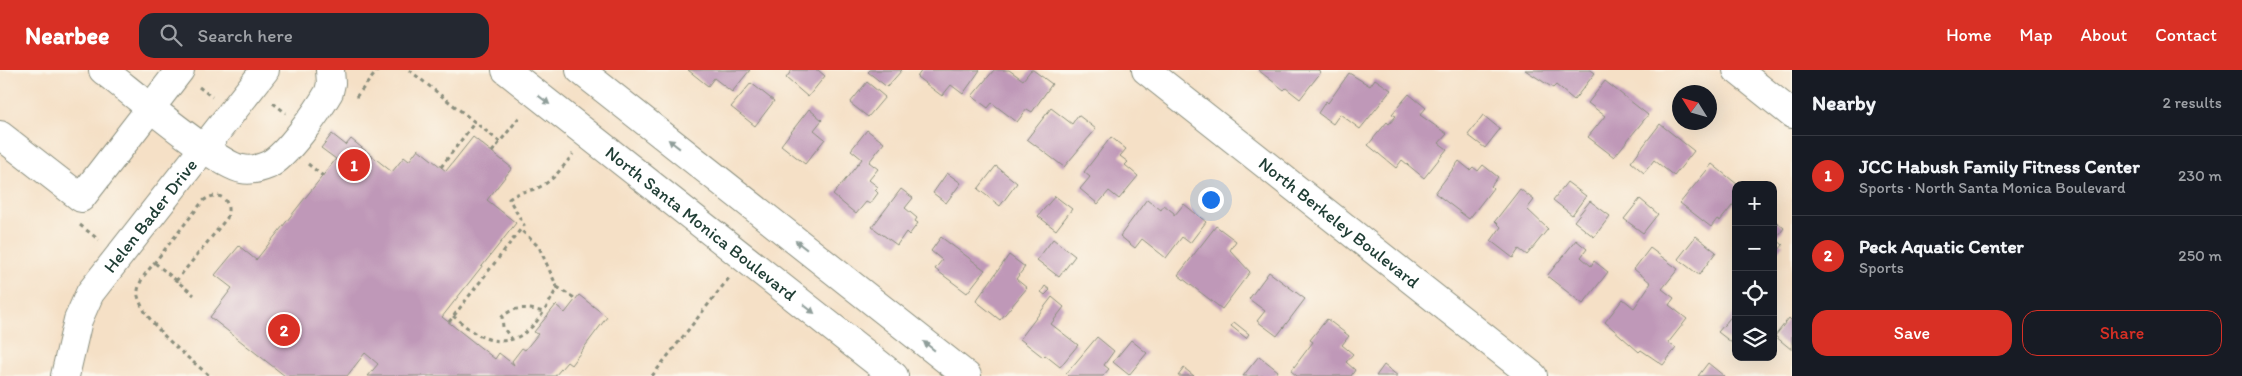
<!DOCTYPE html>
<html lang="en">
<head>
<meta charset="utf-8">
<style>
	body { margin:0; font-family:Itim,sans-serif; background:#242831; color:#f1f3f6 }
	.controls { position:absolute; right:15px; bottom:15px; display:grid; overflow:hidden; border-radius:10px; box-shadow:0 5px 20px #0002 }
	.controls button { width:45px; height:45px; display:grid; place-items:center; padding:0; border:0; border-bottom:1px solid #363941; background:#171b24; color:#f1f3f6; font:25px sans-serif }
	.compass { position:absolute; left:1672px; top:15px; width:45px; height:45px; border-radius:50%; background:#171b24; box-shadow:0 5px 20px #0002; rotate:307deg }
	.you { position:absolute; left:1210px; top:129px; width:18px; height:18px; margin:-12px; border:4px solid #fff; border-radius:50%; background:#1a73e8; box-shadow:0 0 0 8px #1a73e833 }
	.badge { display:grid; place-items:center; width:32px; height:32px; border-radius:50%; background:#d93025; color:#fff; font-size:16px; font-weight:700 }
	.pin { position:absolute; translate:-50% -50%; border:2px solid #fff; box-shadow:0 1px 5px #0006 }
	.list { margin:0; padding:0; list-style:none }
	h2 { display:flex; justify-content:space-between; align-items:center; height:65px; margin:0; padding:0 20px; font-size:21px }
	h2 small { font-size:16px; font-weight:400; color:#9ea1a6 }
	.list li { display:grid; grid-template-columns:32px 1fr auto; gap:15px; align-items:center; box-sizing:border-box; height:80px; padding:0 20px; border-top:1px solid #363941 }
	.list b { display:block; font-size:19px; white-space:nowrap }
	.list p { margin:0; font-size:16px; white-space:nowrap; color:#9ea1a6 }
	.list em { font-size:16px; font-style:normal; color:#9ea1a6 }
	.actions { display:flex; gap:10px; padding:15px 20px }
	.actions a { flex:1; padding:11px 0; border:1px solid #d93025; border-radius:15px; text-align:center; font-size:18px; color:#d93025 }
	.actions .main { background:#d93025; color:#fff }
	.icon { flex:none; width:28px; height:28px; fill:none; stroke:currentColor; stroke-width:2; stroke-linecap:round; stroke-linejoin:round }
	.map { position:relative; flex:none; width:1792px; height:306px; overflow:hidden }
	header { display:flex; align-items:center; gap:30px; box-sizing:border-box; height:70px; padding:0 25px; background:#d93025; color:#fff }
	header strong { font-size:24px }
	nav { display:flex; gap:28px; margin-inline-start:auto; font-size:18px }
	.search { width:350px; height:45px; background:#242831; display:flex; align-items:center; gap:12px; box-sizing:border-box; padding:0 18px; border-radius:15px; color:#9ea1a6; font-size:19px }
	main { display:flex }
	aside { flex:1; background:#171b24 }
	.map>svg:first-child { display:block }
	.building { fill:#bf98b8 }
	.lines { fill:none; stroke-linecap:round; stroke-linejoin:round }
	.minor-casing { stroke:#8a8e7d; stroke-width:30 }
	.major-casing { stroke:#8a8e7d; stroke-width:30 }
	.path { stroke:#8a8e7d; stroke-width:3; stroke-dasharray:4 4; stroke-linecap:butt }
	.minor { stroke:#fff; stroke-width:28 }
	.major { stroke:#fff; stroke-width:28 }
	.oneway { fill:#8f9e9a }
	.labels { text-anchor:middle; dominant-baseline:central; stroke-width:4.5; stroke-linejoin:round; paint-order:stroke }
	.street-label { font-size:18px; fill:#1f3d34; stroke:#fbf7ec }
</style>
</head>
<body>
<header>
<strong>Nearbee</strong>
<div class="search"><svg class="icon" aria-label="search" viewBox="0 0 24 24"><circle cx="10" cy="10" r="6"/><path d="M15 15l6 6"/></svg>Search here</div>
<nav><a>Home</a><a>Map</a><a>About</a><a>Contact</a></nav>
</header>
<main>
<div class="map">
<svg width="1792" height="306" viewBox="0 0 1792 306">
	<rect width="100%" height="100%" fill="#fbf7ec"/>
	<filter id="ink" filterUnits="userSpaceOnUse"><feTurbulence type="fractalNoise" baseFrequency=".02" numOctaves="2"/><feDisplacementMap in="SourceGraphic" scale="10" xChannelSelector="R" yChannelSelector="G"/><feConvolveMatrix kernelMatrix="1 2 1 2 8 2 1 2 1" color-interpolation-filters="sRGB"/></filter>
	<filter id="wash" filterUnits="userSpaceOnUse"><feTurbulence type="fractalNoise" baseFrequency=".0096" numOctaves="4" result="noise"/><feDisplacementMap in="SourceGraphic" scale="20" xChannelSelector="R" yChannelSelector="G"/><feGaussianBlur stdDeviation="1.12" result="paint"/><feColorMatrix in="noise" values="0 0 0 0 0 0 0 0 0 0 0 0 0 0 0 0 0 1.4 0 .05"/><feComposite in="paint" operator="in"/></filter>
	<g filter="url(#wash)">
		<rect width="100%" height="100%" fill="#f5e0c6"/>
		<g id="blocks">
			<path class="building" d="M688,0H750L732,22L714,8L708,16Z
				M792,0H818L825,6L808,27L786,8Z
				M870,0H902L887,17L868,2Z
				M922,0H980L963,24L951,15L942,26L917,7Z
				M994,0H1009L1023,10L1031,0H1033L1052,14L1032,42L1027,39L1017,52L992,33L988,38L972,26Z
				M1258,0H1318L1321,2L1300,29L1286,18L1284,20Z
				M1525,0H1591L1595,3L1574,30L1556,15L1553,18Z
				M1349,3L1370,16L1375,9L1391,20L1360,59L1340,44L1333,54L1318,43L1326,31L1328,33Z
				M1605,11L1648,45L1614,87L1588,67L1605,46L1588,33Z
				M867,12L885,27L868,47L850,33Z
				M751,13L774,31L755,56L731,37Z
				M1409,24L1426,38L1420,45L1447,64L1439,73L1447,79L1424,108L1402,90L1396,98L1368,75L1387,52L1389,54L1396,46L1392,44Z
				M1051,38L1072,54L1078,45L1096,59L1064,97L1027,69Z
				M809,39L822,50L814,60L825,69L805,94L781,75Z
				M1483,45L1500,59L1485,78L1468,65Z
				M1660,54L1694,81L1674,106L1654,90L1644,103L1631,92Z
				M867,60L884,73L869,92L878,99L869,110L878,117L875,120L878,123L870,134L866,132L856,144L833,125L862,89L851,80Z
				M332,64L346,75L351,69L392,102L404,87L409,91L418,79L446,101L473,67L512,98L487,130L516,153L442,247L495,289L499,283L514,295L512,291L522,278L525,280L538,264L534,262L556,235L565,243L579,225L607,247L571,295L567,292L555,306H368L378,294L365,283L347,306H285L210,247L232,218L215,205L239,176L256,190L336,89L321,78Z
				M1111,67L1126,79L1120,86L1128,92L1125,95L1138,106L1119,129L1109,121L1098,134L1080,119L1090,107L1084,102Z
				M1459,91L1470,100L1473,97L1478,101L1483,95L1498,107L1491,116L1493,118L1469,149L1435,123Z
				M1712,94L1738,115H1736V131L1720,151L1717,149L1711,157L1680,133Z
				M996,96L1017,113L1000,136L978,119Z
				M947,103L961,113L946,133L933,123Z
				M1567,112L1586,126L1572,145L1553,130Z
				M901,119L913,128L905,138L917,148L915,151L918,153L909,165L906,162L897,175L872,157Z
				M1520,119L1534,130L1527,139L1548,159L1527,185L1519,179L1513,188L1491,171L1501,157L1495,151Z
				M1055,126L1072,139L1056,160L1038,146Z
				M1147,129L1161,140L1164,135L1174,143V146L1184,134L1206,152L1190,173L1182,167L1166,188L1142,169L1135,178L1120,166Z
				M1640,129L1658,144L1643,163L1624,149Z
				M1590,131L1610,146L1594,167L1574,151Z
				M1773,149L1784,158L1776,169L1783,175L1773,187Z
				M1216,156L1236,171L1230,180L1250,202L1222,239L1178,205Z
				M1696,166L1716,182L1699,205L1678,189Z
				M941,167L985,200L967,223L935,199L942,190L931,181Z
				M1053,169L1075,186L1059,207L1037,190Z
				M1576,170L1587,179L1581,187L1591,196L1594,191L1608,202L1583,234L1547,206Z
				M1650,178L1678,199L1662,219L1674,228L1669,235L1687,249L1668,273L1676,278L1663,295L1641,280L1639,282L1605,252L1623,229L1634,238L1651,213L1634,199Z
				M1009,185L1025,197L1016,209L1027,218L1000,250L976,231Z
				M1269,202L1305,229L1277,266L1257,251L1265,241L1249,229Z
				M1045,216L1050,220L1045,225L1041,222Z
				M1052,227L1064,237L1051,254L1078,275L1060,297L1045,285L1043,287L1020,269Z
				M1736,241V276L1718,262Z
				M1789,248L1792,251V280L1775,266Z
				M1327,249L1349,266L1342,275L1353,284L1346,292L1355,300L1351,306H1297L1291,301L1313,272L1310,270Z
				M1234,252L1249,264L1246,268L1231,256Z
				M1097,267L1114,281L1104,295L1109,299L1103,306H1068L1066,304Z
				M1131,270L1147,283L1129,305L1113,292Z
				M1259,286L1278,301L1275,306H1243Z
				M1708,293L1724,306H1698Z
				M1384,295L1398,306H1376Z
				M1184,298L1194,306H1178Z"/>
		</g>
	</g>
	<g filter="url(#ink)">
		<use href="#blocks" fill-opacity="0" stroke="#8a8e7d" stroke-width="1"/>
		<g class="lines">
			<g class="minor-casing">
				<g id="minor">
					<path d="M103,0C128,19 218,96 242,99C251,101 261,98 268,95C287,86 318,41 329,22L331,13L330,0"/>
					<path id="s1" d="M506,0L894,306"/>
					<path d="M580,0L967,306"/>
					<path id="s2" d="M1146,0L1533,306"/>
					<path d="M0,65L81,128L180,0"/>
					<path id="s3" d="M65,306L78,250L90,223L265,0"/>
				</g>
			</g>
			<g class="major-casing">
				<path id="major" d="M1737,0L1792,44"/>
			</g>
			<path class="path" d="M409,0L500,72
				M199,17L212,27
				M356,27L378,0
				M273,33L286,43
				M492,82L521,45
				M308,94L323,106
				M441,97L475,52
				M80,155L99,170
				M155,193L194,225
				M176,211L227,148C232,129 219,119 203,131L143,207C140,213 137,219 138,226C145,254 188,288 210,306
				M557,217L576,229
				M453,246C461,252 469,260 478,265C519,285 542,250 557,217L539,177L521,160
				M449,252L524,155L509,129C518,122 524,122 535,119C552,113 562,98 573,84
				M512,270L503,257L502,247C515,235 528,238 544,242
				M652,306L729,208"/>
			<use href="#minor" class="minor"/>
			<use href="#major" class="major"/>
		</g>
		<defs><path id="oneway-solid" d="M-6-.8H1V-3.2L6.5 0L1 3.2V.8H-6Z" transform="scale(1.25)"/></defs>
		<g class="oneway">
			<use href="#oneway-solid" transform="translate(544 30) rotate(38)"/>
			<use href="#oneway-solid" transform="translate(674 74) rotate(-142)"/>
			<use href="#oneway-solid" transform="translate(801 175) rotate(-142)"/>
			<use href="#oneway-solid" transform="translate(809 239) rotate(38)"/>
			<use href="#oneway-solid" transform="translate(929 276) rotate(-142)"/>
		</g>
	</g>
	<g class="labels">
		<g class="street-label">
			<text stroke="none"><textPath href="#s3" startOffset="185">Helen Bader Drive</textPath></text>
			<text stroke="none"><textPath href="#s1" startOffset="248">North Santa Monica Boulevard</textPath></text>
			<text stroke="none"><textPath href="#s2" startOffset="246">North Berkeley Boulevard</textPath></text>
		</g>
	</g>
</svg>
<div class="controls">
<button>+</button>
<button>−</button>
<button><svg class="icon" aria-label="locate" viewBox="0 0 24 24"><circle cx="12" cy="12" r="6"/><path d="M12 2v4M12 18v4M2 12h4M18 12h4"/></svg></button>
<button><svg class="icon" aria-label="layers" viewBox="0 0 24 24"><path d="M12 4l9 5-9 5-9-5zM3 14l9 5 9-5"/></svg></button>
</div>
<svg class="compass" viewBox="-18 -18 36 36"><path d="M0-13l5 13h-10z" fill="#e53935"/><path d="M0 13l5-13h-10z" fill="#9ea1a6"/></svg>
<div class="you"></div>
<div class="pin badge" style="left:354px;top:95px">1</div>
<div class="pin badge" style="left:284px;top:260px">2</div>
</div>
<aside>
<h2>Nearby<small>2 results</small></h2>
<ul class="list">
<li><span class="badge">1</span><div><b>JCC Habush Family Fitness Center</b><p>Sports · North Santa Monica Boulevard</p></div><em>230 m</em></li>
<li><span class="badge">2</span><div><b>Peck Aquatic Center</b><p>Sports</p></div><em>250 m</em></li>
</ul>
<div class="actions"><a class="main">Save</a><a>Share</a></div>
</aside>
</main>
</body>
</html>
